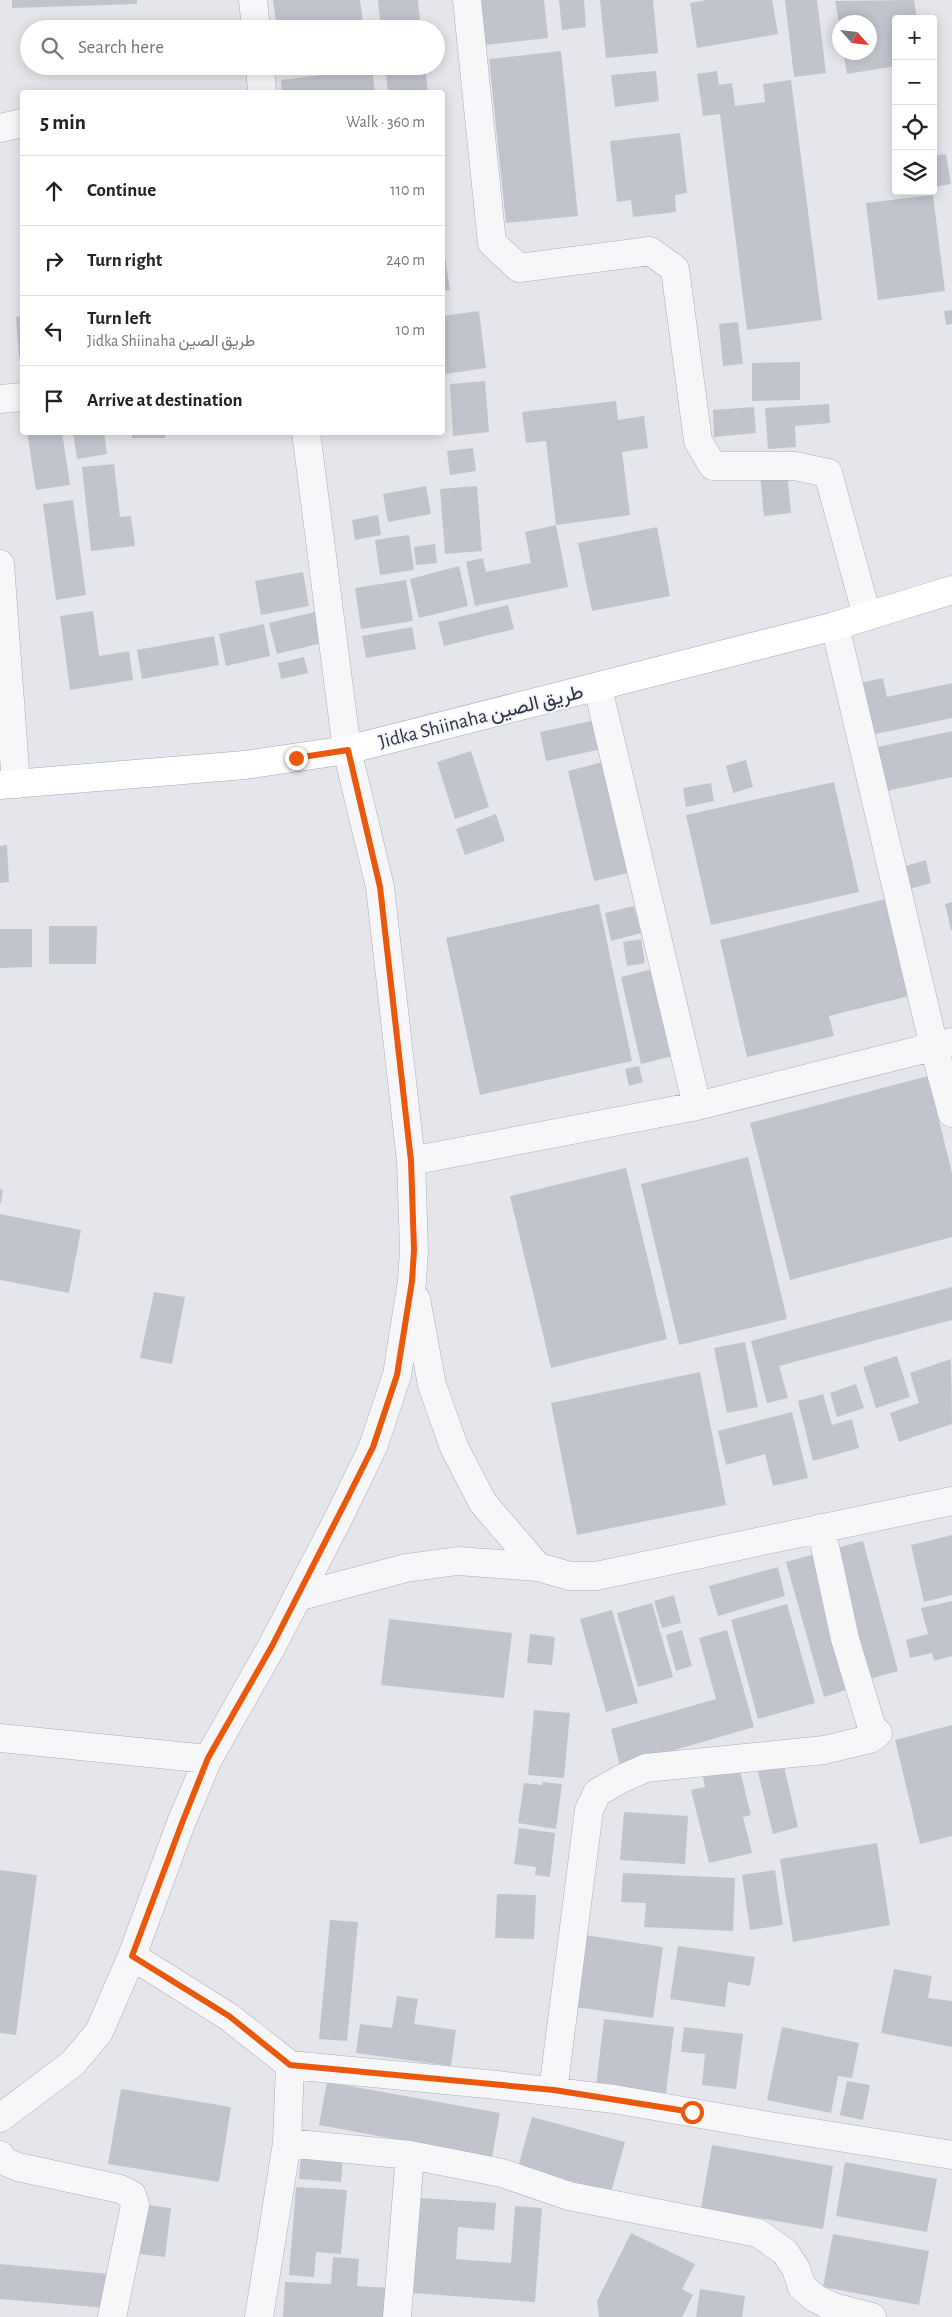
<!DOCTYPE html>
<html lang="en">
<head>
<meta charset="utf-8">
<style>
	body { margin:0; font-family:"Alegreya Sans",Vazirmatn,sans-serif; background:#f2f2f2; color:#222 }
	.controls { position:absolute; right:15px; top:15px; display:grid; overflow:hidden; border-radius:5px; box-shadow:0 2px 12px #0003 }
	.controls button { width:45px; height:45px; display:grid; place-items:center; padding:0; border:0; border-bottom:1px solid #e0e0e0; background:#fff; color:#222; font:25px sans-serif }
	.compass { position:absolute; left:832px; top:15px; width:45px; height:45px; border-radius:50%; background:#fff; box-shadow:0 2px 12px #0003; rotate:117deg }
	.stop { position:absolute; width:15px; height:15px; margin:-11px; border:4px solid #ea580c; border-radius:50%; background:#fff }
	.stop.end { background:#ea580c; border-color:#fff; box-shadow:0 1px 5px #0008 }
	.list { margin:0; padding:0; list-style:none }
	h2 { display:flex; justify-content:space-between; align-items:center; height:65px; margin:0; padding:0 20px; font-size:21px }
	h2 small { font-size:16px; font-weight:400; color:#767676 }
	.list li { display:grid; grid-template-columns:32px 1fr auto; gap:15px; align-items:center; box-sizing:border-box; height:70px; padding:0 20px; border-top:1px solid #e0e0e0 }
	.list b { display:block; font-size:19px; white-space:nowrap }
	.list p { margin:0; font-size:16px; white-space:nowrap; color:#767676 }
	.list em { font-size:16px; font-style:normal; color:#767676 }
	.icon { flex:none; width:28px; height:28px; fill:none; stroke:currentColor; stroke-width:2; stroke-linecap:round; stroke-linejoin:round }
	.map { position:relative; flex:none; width:952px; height:2317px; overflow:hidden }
	.search { position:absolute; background:#fff; box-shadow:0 2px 12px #0003; left:20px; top:20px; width:425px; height:55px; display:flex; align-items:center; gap:12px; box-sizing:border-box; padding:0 18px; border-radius:28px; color:#767676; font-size:19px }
	.panel { position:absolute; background:#fff; box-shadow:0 2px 12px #0003; left:20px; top:90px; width:425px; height:345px; border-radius:5px }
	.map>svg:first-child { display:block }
	.building { fill:#c2c4cd }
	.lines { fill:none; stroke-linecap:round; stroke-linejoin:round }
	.street-casing { stroke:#adb0b8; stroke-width:29 }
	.primary-casing { stroke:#a4a8b6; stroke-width:29 }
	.street { stroke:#f7f7f9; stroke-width:28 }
	.primary { stroke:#fff; stroke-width:28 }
	.route { stroke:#ea580c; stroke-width:6 }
	.labels { text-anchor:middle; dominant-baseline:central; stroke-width:4; stroke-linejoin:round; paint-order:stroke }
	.street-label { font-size:20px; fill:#2d3142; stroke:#f4f5f8 }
</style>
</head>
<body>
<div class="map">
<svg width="952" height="2317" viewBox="0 0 952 2317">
	<rect width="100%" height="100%" fill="#e4e6eb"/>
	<path class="building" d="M12,0H137V4L12,8Z
		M273,0H360L364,29H277Z
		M378,0H418L421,29H381Z
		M480,0H544L548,38L485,45Z
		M559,0H584L586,27L562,30Z
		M600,0H653L658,53L606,58Z
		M707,0H772L778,34L697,48L690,3Z
		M785,0H817L826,73L794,77Z
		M914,0L917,19H896V66L847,74L843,52H870V22H839L835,1Z
		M561,51L578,216L506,223L489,59Z
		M385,66H425L428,92H388Z
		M372,69L375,92H282L281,80Z
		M656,71L659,101L615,107L611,75Z
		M717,71L719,85L732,83L735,106L765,102L763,84L791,80L822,320L747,330L720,114L703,116L697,74Z
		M680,133L687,193L675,195L676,212L633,217L631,200L617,202L610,141Z
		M946,154L951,184L933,187V156Z
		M933,195L945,291L878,300L866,203Z
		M442,236L450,290L442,291Z
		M952,310V324L946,325L944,311Z
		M479,311L486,368L445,374L442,353V316Z
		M22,316V357H19L16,317Z
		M738,322L743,364L723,366L719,324Z
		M800,362V400L752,401V363Z
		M485,381L489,432L453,436L450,384Z
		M616,401L618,420L644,416L648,448L622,452L630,515L556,525L546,441L526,443L522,412Z
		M829,404L830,423L795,426L796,447L768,449L765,408Z
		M754,407L756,433L714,437L713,410Z
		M27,432H62L70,485L36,490Z
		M73,432H104L107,454L77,459Z
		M132,432H165V438H132Z
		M473,448L476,471L450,475L447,451Z
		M114,464L120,517L131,516L135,546L91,551L82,467Z
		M787,472L791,513L764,516L760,475Z
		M426,486L431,514L388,522L383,494Z
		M477,486L482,551L445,554L440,489Z
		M73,500L86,595L56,600L43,504Z
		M378,515L381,535L355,540L352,520Z
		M556,525L568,587L475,606L466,562L483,558L486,572L531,563L525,532Z
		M657,527L670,596L592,611L578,543Z
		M409,535L414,570L380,575L375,540Z
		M435,544L437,563L416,565L414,547Z
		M459,566L468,606L419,618L410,579Z
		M303,572L309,606L261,615L255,581Z
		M406,580L413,621L361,629L355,588Z
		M508,605L514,629L444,646L438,622Z
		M93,611L99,656L129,651L133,680L70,690L60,616Z
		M315,612L322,643L277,654L269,623Z
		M264,624L270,656L226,666L219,634Z
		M412,627L416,649L366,658L362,636Z
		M214,636L219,665L142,679L137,650Z
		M304,657L308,673L281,679L278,663Z
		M883,678L887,697L952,683V718L857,738L847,686Z
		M596,720L602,749L546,761L540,732Z
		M952,731V777L887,791L878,747Z
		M471,751L489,807L455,819L437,762Z
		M746,760L753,787L733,793L726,766Z
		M606,761L632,872L594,881L568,771Z
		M834,782L859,892L711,925L686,815Z
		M711,783L714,801L686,807L683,788Z
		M496,814L505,841L465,855L456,829Z
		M7,845L9,882L0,883V846Z
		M926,860L931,883L902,891L896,869Z
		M886,899L909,996L829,1016L834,1036L747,1057L720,940Z
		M952,902V930H951L945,904Z
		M599,904L632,1061L480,1095L446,938Z
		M634,906L641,933L611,941L605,913Z
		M49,926H97L96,964H49Z
		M0,929H32V967L0,968Z
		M641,939L645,963L627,966L623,942Z
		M657,968L677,1055L641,1064L621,977Z
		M639,1066L643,1082L629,1086L625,1069Z
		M928,1076L952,1173V1237L790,1280L750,1123Z
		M748,1157L787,1319L679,1345L641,1184Z
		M626,1168L667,1339L551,1368L510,1196Z
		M0,1189L3,1190L1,1203H0Z
		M0,1214L81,1230L69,1293L0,1280Z
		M952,1287V1320L779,1366L788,1398L767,1403L751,1341Z
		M154,1292L185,1297L172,1364L140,1358Z
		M745,1342L758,1407L727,1413L714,1348Z
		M897,1356L910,1397L876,1408L863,1367Z
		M951,1359L952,1424L899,1442L890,1413L919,1403L910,1373Z
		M700,1372L726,1505L577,1535L551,1403Z
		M856,1384L864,1408L837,1417L830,1393Z
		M823,1394L832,1425L852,1419L859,1448L813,1461L798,1401Z
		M792,1412L808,1478L773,1486L765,1454L726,1465L718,1431Z
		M952,1535V1595L924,1602L911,1545Z
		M863,1541L898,1671L866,1680L832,1549Z
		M815,1554L852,1688L824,1697L786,1562Z
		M778,1567L785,1596L718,1616L709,1586Z
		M674,1595L681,1623L662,1628L654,1601Z
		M952,1601V1656L934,1661L932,1653L910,1658L906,1640L928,1634L921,1608Z
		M652,1603L673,1677L638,1687L617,1613Z
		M787,1604L815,1703L758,1719L731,1620Z
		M612,1610L638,1703L606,1712L580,1619Z
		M389,1619L512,1633L504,1698L381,1685Z
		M682,1630L692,1666L676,1671L666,1635Z
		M727,1630L754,1727L620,1766L611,1729L716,1699L699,1638Z
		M530,1634L555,1637L552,1665L527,1663Z
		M534,1710L570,1713L564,1778L528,1775Z
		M952,1725V1836L920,1844L895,1740Z
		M783,1762L798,1827L773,1834L757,1768Z
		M739,1767L751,1815L743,1817L752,1853L709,1863L691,1790L705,1787L703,1777Z
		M543,1782L562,1784L556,1829L518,1823L524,1783L542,1785Z
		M624,1812L688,1816L685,1864L620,1860Z
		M519,1828L555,1833L550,1877L535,1875L536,1867L514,1864Z
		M877,1843L890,1925L793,1942L780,1859Z
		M0,1870L37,1875L16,2035L0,2033Z
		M775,1870L783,1925L750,1930L742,1875Z
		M623,1873L735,1878L733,1931L644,1927L646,1903L621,1902Z
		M497,1894L536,1895L534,1939L495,1938Z
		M330,1920L358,1922L347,2041L319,2039Z
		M579,1934L663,1947L653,2018L568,2006Z
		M678,1946L755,1957L750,1986L728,1982L725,2007L670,1999Z
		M894,1969L932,1976L928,1998L952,2001V2047L881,2033Z
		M397,1996L418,1999L414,2024L456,2030L451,2066L356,2053L360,2024L392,2028Z
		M604,2019L674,2027L665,2102L595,2094Z
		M684,2027L743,2034L736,2089L702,2085L705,2054L681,2052Z
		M782,2027L859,2043L852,2078L838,2076L831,2113L767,2100Z
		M847,2081L870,2085L863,2120L840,2115Z
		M327,2082L500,2113L492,2157L319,2125Z
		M121,2089L231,2107L219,2182L108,2164Z
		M532,2117L625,2142L611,2192L518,2167Z
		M712,2145L833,2166L823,2229L701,2208Z
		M301,2154L343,2157L341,2182L299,2179Z
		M845,2162L937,2179L927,2232L836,2216Z
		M296,2187L347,2190L341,2254L316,2252L314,2277L289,2275Z
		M421,2198L496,2203L494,2230L458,2227L456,2259L511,2263L515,2206L542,2208L535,2302L413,2293Z
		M147,2205L171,2208L165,2257L140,2254Z
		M631,2233L695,2264L682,2289L693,2295L682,2317H599L597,2301Z
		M833,2234L929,2251L919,2305L823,2287Z
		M333,2257L359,2259L357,2286L390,2288L388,2317H283L285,2282L331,2284Z
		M0,2264L109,2274L106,2308L0,2299Z
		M700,2289L745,2296L742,2317H696Z"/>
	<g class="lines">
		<g class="street-casing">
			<path id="street" d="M253,0L256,29
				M467,0L492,243L519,268L650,251L675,269L698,441L713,466H795L828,473L867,616
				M260,66L262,92
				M0,128L22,123
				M0,399L22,397
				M0,564L16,784
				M835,626L934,1047L952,1113
				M598,688L697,1106
				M411,1161L697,1106L952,1042
				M416,1299L432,1385L454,1447L483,1503L538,1567L570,1576H596L952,1501
				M297,1597L406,1568L458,1561L538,1567
				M0,1738L208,1759
				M132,1956L229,2017L290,2065L287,2143L259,2317
				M290,2065L497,2085L614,2099L769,2126L952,2155
				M553,2091L589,1810L597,1793L621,1779L646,1768L824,1750L870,1739L878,1733L872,1728L845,1639L821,1528
				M0,2118L73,2063L99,2032L132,1956L181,1823L208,1759L272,1646L338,1519L373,1447L397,1375L412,1281L414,1250L411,1161L380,887L347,750L306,432
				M287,2143L410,2155L502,2173L569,2196L758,2233L785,2252L796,2269L802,2287L815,2298L833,2307L872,2317
				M0,2155L4,2161L18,2167L120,2189L132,2195L135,2205L112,2317
				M397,2317L410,2155"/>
		</g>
		<g class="primary-casing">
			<path id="primary" d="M0,785L245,765L347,750L835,626L952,590"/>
		</g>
		<use href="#street" class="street"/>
		<use href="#primary" class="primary"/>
	</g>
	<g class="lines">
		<path class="route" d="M296,758L348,750L380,887L411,1161L414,1250L412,1281L397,1375L373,1447L346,1501L272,1646L208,1758L182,1823L132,1956L229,2016L290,2065L554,2090L692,2112"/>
	</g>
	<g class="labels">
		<g class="street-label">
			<text transform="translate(481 717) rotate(-14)">Jidka Shiinaha طريق الصين</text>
		</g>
	</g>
</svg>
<div class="controls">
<button>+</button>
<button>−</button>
<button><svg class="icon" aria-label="locate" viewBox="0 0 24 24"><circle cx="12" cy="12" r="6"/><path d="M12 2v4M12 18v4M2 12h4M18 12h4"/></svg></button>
<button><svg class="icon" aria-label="layers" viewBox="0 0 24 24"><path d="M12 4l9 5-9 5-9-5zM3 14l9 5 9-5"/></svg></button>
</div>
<svg class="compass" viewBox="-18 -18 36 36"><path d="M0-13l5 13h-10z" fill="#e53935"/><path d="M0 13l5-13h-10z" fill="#767676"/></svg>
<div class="stop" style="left:692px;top:2112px"></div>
<div class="stop end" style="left:296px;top:758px"></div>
<div class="search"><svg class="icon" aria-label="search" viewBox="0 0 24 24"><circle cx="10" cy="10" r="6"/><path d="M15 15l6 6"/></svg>Search here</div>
<section class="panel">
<h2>5 min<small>Walk · 360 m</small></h2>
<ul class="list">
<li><svg class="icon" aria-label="ahead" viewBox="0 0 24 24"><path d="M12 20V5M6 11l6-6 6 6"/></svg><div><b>Continue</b></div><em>110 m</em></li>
<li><svg class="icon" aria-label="right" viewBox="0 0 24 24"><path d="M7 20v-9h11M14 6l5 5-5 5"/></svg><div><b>Turn right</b></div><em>240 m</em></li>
<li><svg class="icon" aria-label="left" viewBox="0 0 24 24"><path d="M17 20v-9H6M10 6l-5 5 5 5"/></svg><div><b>Turn left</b><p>Jidka Shiinaha طريق الصين</p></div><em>10 m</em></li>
<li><svg class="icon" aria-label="arrive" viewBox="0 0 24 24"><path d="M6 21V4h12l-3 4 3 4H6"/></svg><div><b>Arrive at destination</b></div></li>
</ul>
</section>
</div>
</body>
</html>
